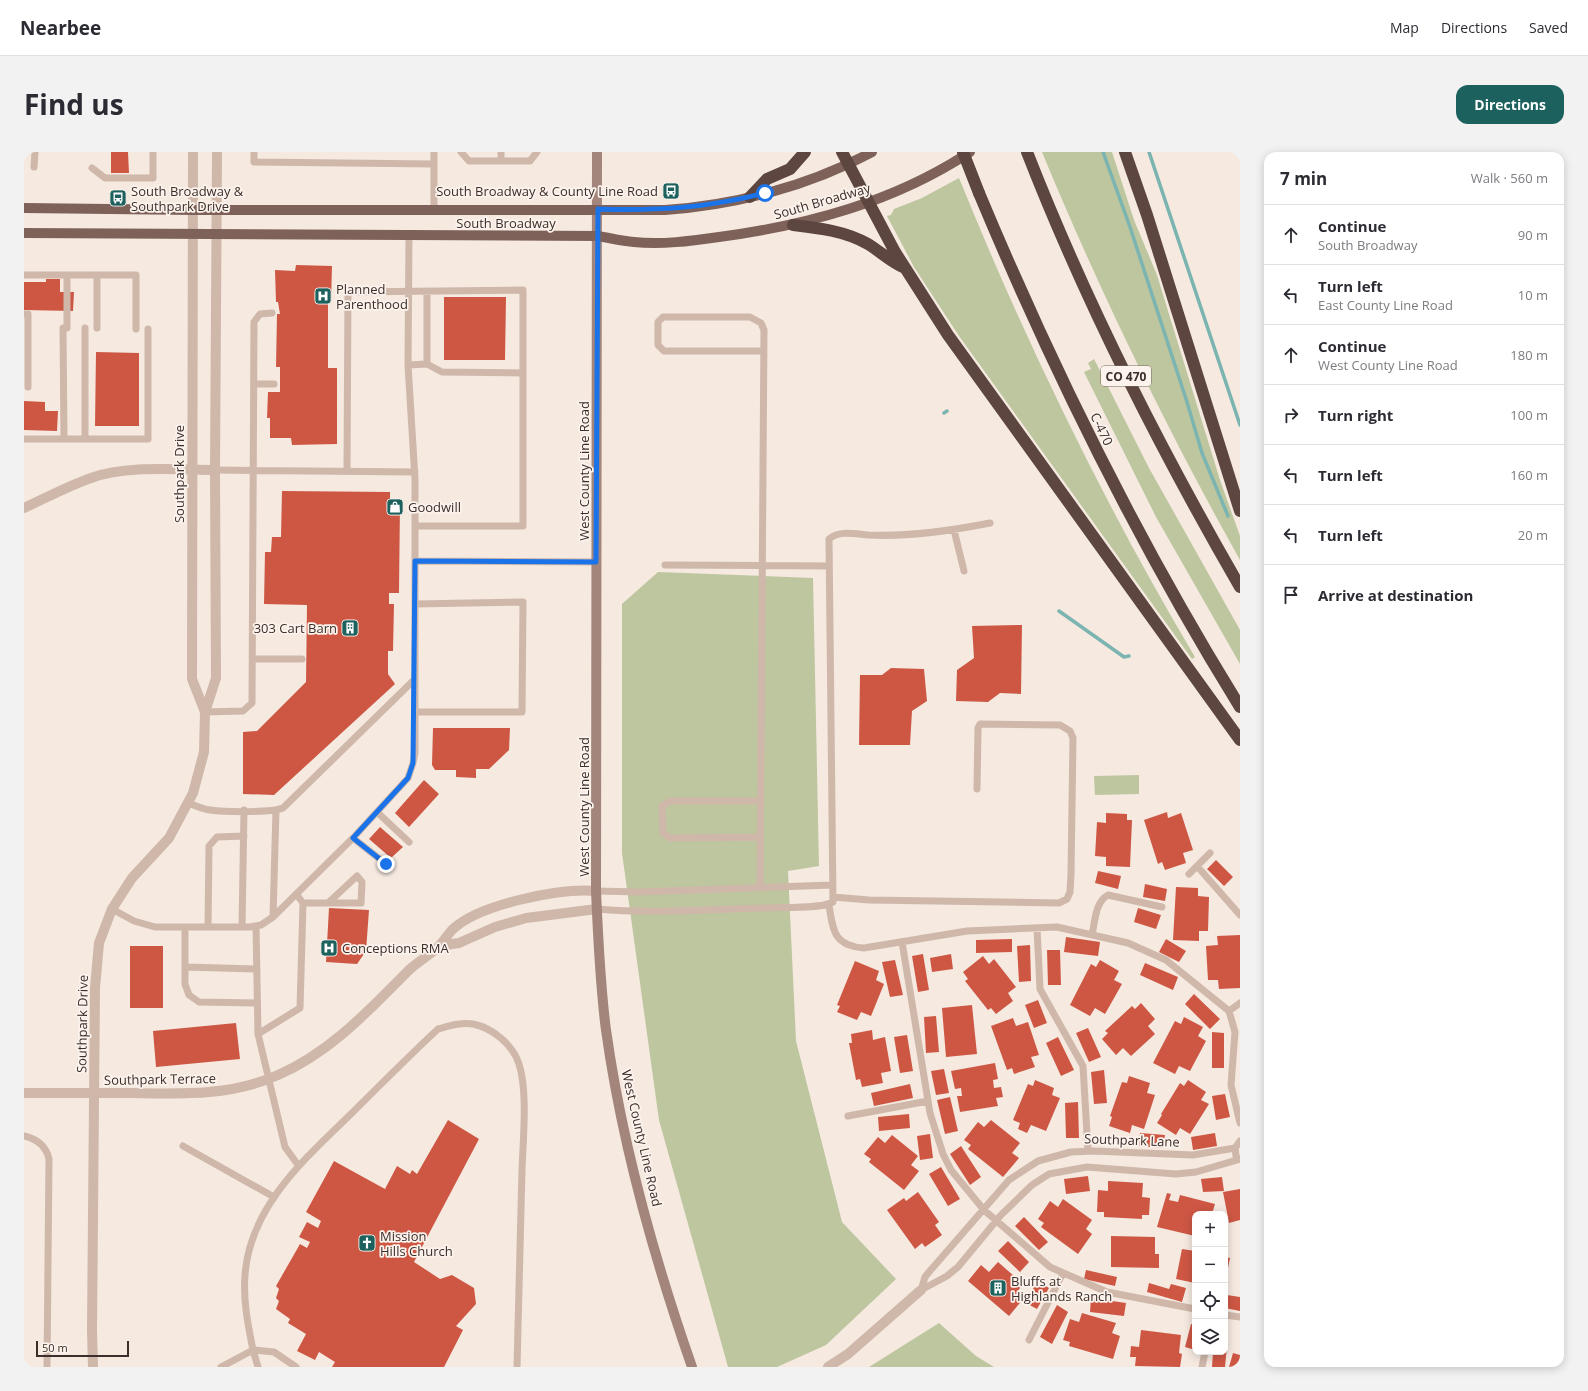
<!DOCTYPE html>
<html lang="en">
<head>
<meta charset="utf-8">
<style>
	body { margin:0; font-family:"Open Sans",sans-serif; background:#f2f2f3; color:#2b2b33 }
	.controls { position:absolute; right:12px; bottom:12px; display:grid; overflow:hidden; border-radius:8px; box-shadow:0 2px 10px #0003 }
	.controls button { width:36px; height:36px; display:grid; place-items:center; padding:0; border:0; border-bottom:1px solid #e1e1e2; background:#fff; color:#2b2b33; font:20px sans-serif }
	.scale { position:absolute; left:12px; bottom:10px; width:93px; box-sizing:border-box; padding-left:4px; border:2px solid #3c2e2a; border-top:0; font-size:11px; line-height:14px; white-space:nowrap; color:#3c2e2a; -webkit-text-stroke:3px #fcf3ed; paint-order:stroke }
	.stop { position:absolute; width:12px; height:12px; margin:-9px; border:3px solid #1a73e8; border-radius:50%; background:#fff }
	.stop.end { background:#1a73e8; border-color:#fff; box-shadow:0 1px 4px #0008 }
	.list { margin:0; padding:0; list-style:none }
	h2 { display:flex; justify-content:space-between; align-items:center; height:52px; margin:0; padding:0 16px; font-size:17px }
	h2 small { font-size:13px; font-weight:400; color:#7c7c81 }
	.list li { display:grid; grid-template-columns:26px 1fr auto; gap:12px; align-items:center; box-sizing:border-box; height:60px; padding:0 16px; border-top:1px solid #e1e1e2 }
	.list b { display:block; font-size:15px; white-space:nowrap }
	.list p { margin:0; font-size:13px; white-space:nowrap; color:#7c7c81 }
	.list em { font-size:13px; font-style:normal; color:#7c7c81 }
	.icon { flex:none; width:22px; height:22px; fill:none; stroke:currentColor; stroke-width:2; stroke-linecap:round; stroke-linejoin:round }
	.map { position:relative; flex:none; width:1216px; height:1215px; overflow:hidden; border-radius:12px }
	header { display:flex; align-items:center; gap:24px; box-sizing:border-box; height:56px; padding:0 20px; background:#fff; border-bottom:1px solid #e1e1e2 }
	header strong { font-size:19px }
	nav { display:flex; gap:22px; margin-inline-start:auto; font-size:14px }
	.intro { display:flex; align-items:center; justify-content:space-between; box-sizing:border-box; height:96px; padding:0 24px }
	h1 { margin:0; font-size:28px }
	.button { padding:10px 18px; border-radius:12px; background:#1c615e; color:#fff; font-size:14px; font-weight:700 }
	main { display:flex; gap:24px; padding:0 24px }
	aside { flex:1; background:#fff; border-radius:12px; box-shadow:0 2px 10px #0003 }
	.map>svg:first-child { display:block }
	.green { fill:#bdc69e }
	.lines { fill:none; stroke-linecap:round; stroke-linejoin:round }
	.stream { stroke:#7cb4b1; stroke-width:3.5 }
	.building { fill:#ce5744 }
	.lane { stroke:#cfb7aa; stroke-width:7 }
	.street { stroke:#cfb7aa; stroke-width:10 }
	.secondary { stroke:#a3857b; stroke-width:10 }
	.primary { stroke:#7e625a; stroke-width:10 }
	.highway { stroke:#5d4640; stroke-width:12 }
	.highway-bridge { stroke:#5d4640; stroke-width:12 }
	.route { stroke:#1a73e8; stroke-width:5 }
	.labels { text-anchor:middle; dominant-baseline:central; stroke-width:3.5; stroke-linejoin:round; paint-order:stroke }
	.shield { fill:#fcf3ed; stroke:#766964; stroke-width:1 }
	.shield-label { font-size:12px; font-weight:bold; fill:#3c2e2a }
	.poi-label { font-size:13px; fill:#3c2e2a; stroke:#fcf3ed; text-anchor:start }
	.street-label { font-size:13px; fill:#3c2e2a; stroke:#fcf3ed }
</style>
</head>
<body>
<header>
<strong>Nearbee</strong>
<nav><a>Map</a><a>Directions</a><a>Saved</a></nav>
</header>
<div class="intro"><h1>Find us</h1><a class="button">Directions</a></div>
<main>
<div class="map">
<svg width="1216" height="1215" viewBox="0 0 1216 1215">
	<rect width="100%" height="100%" fill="#f5e9e0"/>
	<path class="green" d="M1018,0H1088L1110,68L1133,123L1196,328L1216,384V408C1142,276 1076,140 1018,0Z
		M935,26C1002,191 1080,352 1171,505L1168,507L935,184L890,115L863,64L867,63L870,57L898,46Z
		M1070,207L1125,316L1216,478V512L1132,365L1060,220L1067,217L1064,211Z
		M634,420L789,426L795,714L764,719L772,889L818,1070L872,1127L802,1193L753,1215H704L635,968L598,701V452Z
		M1115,623V642L1071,643L1070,624Z
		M915,1171L952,1204L970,1215H845Z"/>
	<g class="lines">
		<path class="stream" d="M1079,0L1106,75L1163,250L1178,301L1204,364
			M1125,0L1216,273
			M920,261L923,259
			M1035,459L1100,505L1105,504"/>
	</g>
	<path class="building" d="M87,0H104L105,21H87Z
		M272,113L308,114L307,151H304V216H313V292L268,293L267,286H246V266H243L244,240H256V215H252L253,162H256L254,150H252L251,118L271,119Z
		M22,127H36V140H50L49,159L0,158V130H22Z
		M420,145H482L481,208H420Z
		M72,200L115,201V274H71Z
		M0,249L21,250V259H34L33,279L0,278Z
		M258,339L366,340V351H376L375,441H365V452H370L369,499H364V522L371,532L250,643L219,642V580L233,579L282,530L283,453L240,452L241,400H247L248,385H257Z
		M998,473L997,542L976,541L964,550L932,549L933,518L950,506L948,474Z
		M867,516L900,517L903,549L888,559L886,593H835L836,523H858Z
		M409,576H486L485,598L465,617H452V626L432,625V618H411L408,613Z
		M400,628L415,642L385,675L371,661Z
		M1143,660L1144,666L1157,661L1169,698L1159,701L1162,711L1141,718L1138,710L1134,712L1120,668Z
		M1082,661L1103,662V668H1108L1106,715L1082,714V705L1071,704L1073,670L1082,671Z
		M356,675L379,695L367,706L345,687Z
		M1192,708L1209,725L1200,734L1183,717Z
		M1074,719L1097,724L1094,737L1071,731Z
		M1121,732L1143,737L1141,749L1119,745Z
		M1152,735L1174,736V744L1185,745L1184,779H1175V789L1149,788Z
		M305,756L345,758L342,799L333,812L302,810Z
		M1114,756L1137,763L1132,777L1110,770Z
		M1216,783V836L1195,837L1194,828H1184L1182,794L1194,793L1193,784Z
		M1042,785L1076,790L1074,804L1040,800Z
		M988,787V800L952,801V788Z
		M1142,787L1162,799L1155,810L1135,800Z
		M1006,793L1007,829L995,830L993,794Z
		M106,794H139V856H106Z
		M1023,798H1036L1037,833H1024Z
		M899,802L905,838L894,840L888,804Z
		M927,802L929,817L908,820L906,806Z
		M959,804L965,812L970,807L992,835L984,841L989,849L972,862L967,856L964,858L941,829L944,827L939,820Z
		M871,808L879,843L866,845L858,810Z
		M1076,808L1095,819L1090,828L1098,832L1081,862L1071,856L1066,864L1046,853L1067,812L1072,815Z
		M831,809L855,819L852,828L860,832L847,864L837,860L833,868L813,860L816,854L813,853Z
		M1121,811L1154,825L1149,838L1116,823Z
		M1170,842L1196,867L1186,877L1161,852Z
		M1014,848L1023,871L1010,876L1001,853Z
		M1117,851L1131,867L1124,874L1131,882L1107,904L1099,896L1092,903L1078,887L1084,881L1081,879L1108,854L1111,857Z
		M948,853L953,902L922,905L918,856Z
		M912,864L915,900L902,901L900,865Z
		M1160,865L1179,875L1174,884L1182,889L1166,919L1155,914L1151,922L1129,911L1151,869L1157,872Z
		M989,866L992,874L1004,870L1015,903L1007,905L1011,915L990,922L988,916L983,918L967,874Z
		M212,871L216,907L132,915L129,879Z
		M1064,876L1077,905L1065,910L1052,881Z
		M848,878L849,888L861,885L867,919L857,921L859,931L838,935L836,927L832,928L825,891H828L827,882Z
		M1188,880L1200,881V916H1188Z
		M883,883L889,919L876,921L870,885Z
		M1034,885L1050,918L1037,924L1022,891Z
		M971,911L974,927L969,928L970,936L977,935L979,945L972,946L974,954L936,960L933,944H938L937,936L931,937L927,919Z
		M920,917L925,941L912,943L907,919Z
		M1080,918L1083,951L1070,952L1067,920Z
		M1105,924L1126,931L1123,941L1131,943L1120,977L1108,973L1106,981L1085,974L1088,965L1086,964L1098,930L1103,931Z
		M1011,928L1030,936L1028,943L1036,946L1022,979L1007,973L1003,981L994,977L996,971L989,968L1004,932L1009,934Z
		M1164,928L1182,940L1177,948L1185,952L1166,982L1156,976L1152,983L1133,971L1138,963L1137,962L1156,931L1160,934Z
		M886,932L889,946L850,954L847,941Z
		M1201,942L1206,965L1192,968L1188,944Z
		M926,945L934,979L921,982L913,948Z
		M1054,950L1055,986H1042L1041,951Z
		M885,962L886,976L855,979L854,965Z
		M424,968L455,987L390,1110L416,1127L428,1123L450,1136L452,1152L432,1174L439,1178L420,1215H308L311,1210L295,1200L291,1208L273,1199L282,1182L264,1171L266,1167L252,1157L255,1149L252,1146L255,1137L252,1134L276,1092L283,1096L286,1090L275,1085L283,1070L294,1076L297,1069L282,1060L310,1009L361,1037L373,1014L386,1022L388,1018L393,1022Z
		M967,968L996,991L988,1001L995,1006L979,1025L944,997L947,993L940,988L954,970L960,975Z
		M1116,981L1141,983L1139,996L1115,994Z
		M1191,981L1193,994L1169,998L1167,985Z
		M906,982L909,1006L896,1008L893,984Z
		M868,983L894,1004L887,1013L895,1019L880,1038L845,1010L847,1007L840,1002L854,985L861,991Z
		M937,994L957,1025L946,1033L926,1002Z
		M917,1015L936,1047L924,1054L905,1022Z
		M1064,1024L1066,1039L1042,1042L1040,1027Z
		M1198,1025L1200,1039L1179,1040L1177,1027Z
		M1084,1029L1119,1031L1118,1045L1126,1046L1125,1063H1118V1067L1080,1065V1060H1073L1074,1038L1084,1039Z
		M1216,1037V1068L1205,1071L1199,1040Z
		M894,1040L915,1070L911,1073L918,1083L901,1095L898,1091L891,1097L863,1058L880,1046L882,1049Z
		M1143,1041L1147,1042L1145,1048L1154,1050L1156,1043L1191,1052L1188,1062H1171V1084L1133,1075Z
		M1039,1047L1068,1068L1062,1077L1068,1082L1054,1102L1017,1075L1020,1071L1014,1067L1026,1049L1034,1055Z
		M1000,1065L1024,1090L1015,1098L991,1074Z
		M1087,1084L1131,1085V1102H1135V1116L1087,1115Z
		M984,1089L1005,1110L996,1120L974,1099Z
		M1158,1097L1171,1099V1131L1152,1127Z
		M1201,1105L1206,1106L1202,1126H1201Z
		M974,1110L999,1132L993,1140L1000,1146L985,1164L944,1129L957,1113L965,1120Z
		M1062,1118L1093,1125L1091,1134L1060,1127Z
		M1013,1129L1025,1136L1013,1157L1002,1151Z
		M1125,1131L1145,1137L1147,1132L1162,1136L1158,1150L1123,1140Z
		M1203,1143L1216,1145V1159L1201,1156Z
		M1067,1146L1102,1151L1100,1164L1066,1160Z
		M1033,1153L1044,1160L1028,1192L1016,1185Z
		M1058,1161L1092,1171L1088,1181L1096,1184L1089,1207L1045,1194L1046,1190L1039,1188L1046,1167L1055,1170Z
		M1167,1172L1171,1173V1198L1161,1195Z
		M1117,1178L1157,1183L1155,1201L1158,1202L1156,1215L1111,1214L1112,1205H1106L1107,1194L1115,1195Z
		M1201,1193L1203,1194L1201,1215H1188L1189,1200H1201Z
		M1209,1201L1216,1203V1215H1205Z"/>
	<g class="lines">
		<path class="lane" d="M230,0V10L410,12
			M410,0V57
			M437,0L445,9H506L513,0
			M477,0V9
			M10,15L11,0
			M68,16L81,26H129V0
			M0,123H112V177
			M43,123V176
			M0,162H4V235
			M39,176L40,287
			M73,176V123
			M403,212L418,220L499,221
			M384,213L403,212V139
			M230,232H250
			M0,287H124V177
			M61,287V176
			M191,318L391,320
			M323,319L324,140L499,138V374H391
			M930,378L940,419
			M391,409L572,410
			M641,413L804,414
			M229,507H278
			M181,560L219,559L228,551L230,170L236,162L248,161
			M391,560H498L499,450L391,452
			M165,651C172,654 178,657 186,658C200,660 247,661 259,656L391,527
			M353,660L385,690
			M736,685L646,686L639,681L638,654L646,649H736
			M329,686L362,712
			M1173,714L1216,763
			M1165,722L1186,701
			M736,736L740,178L737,171L726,165H639L634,170V193L640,199H739
			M572,739L615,740L808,733
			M809,745L845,748L1035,751L1043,747L1046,740L1047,722L1049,586L1046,579L1036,573L956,572L954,576L953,637
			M279,751H337L338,730L333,724L304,751
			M805,753C809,779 810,794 840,796L943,779L1033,775L1104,791L1142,808L1205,859L1211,880L1207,933L1216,971
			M88,757L110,769L131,775H226L237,773L249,765L329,686L384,626L389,611L391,601V327L384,213L385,83
			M573,757C629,762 687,757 743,756C758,755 798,757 809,750L805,387C815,378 831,382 844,383C885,385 925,379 966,371
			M249,765L252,658
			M232,774L234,882L261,995L274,1013
			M161,775V832L165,843L175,850L233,851
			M184,775L185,694L193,685L220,684
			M218,775L220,658
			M1013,776L1016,837L1059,914L1064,999
			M1068,783C1071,770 1071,750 1084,743L1138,755
			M878,790L906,961L919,1002L927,1018L960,1058L1026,1115L1083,1140L1171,1157
			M161,815L233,817
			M1205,859L1216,851
			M234,882L276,856L279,751L273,743
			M824,964L904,949
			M0,984C13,987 22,994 25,1007L23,1215
			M159,994L250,1045
			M1214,1007L1212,1004L1211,996L1216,989
			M897,1138L901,1125L905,1120L985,1028L1014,1009L1047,1000L1069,999L1169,1003L1211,996
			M897,1138L923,1124L934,1115L977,1063L1008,1033L1025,1022L1063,1015L1152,1022L1172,1020L1216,1007
			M1201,1163L1216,1165
			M1005,1188L1039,1121
			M197,1215L229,1198C224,1173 219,1149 221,1123C226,1053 283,1005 329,960C357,932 385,904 414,877C425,874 437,870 449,872C469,876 489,893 495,912C504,940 499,988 498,1018C496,1084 495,1149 493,1215
			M234,1215L229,1198L250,1200L272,1215
			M1178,1215L1181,1200"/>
		<path class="street" d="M169,0L168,527L181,560
			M0,356C22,346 44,334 67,326C103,313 153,318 191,318
			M415,794L435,791L471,775L502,766L573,757
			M0,941C36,941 73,941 109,941C158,942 207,944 254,923C307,900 345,858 385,818C395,809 406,803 415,794C420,789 424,782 429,777C456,752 536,736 572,739
			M69,1215L68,1178L71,836L75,791L88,757L108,726L145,686L169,641L180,600L181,560L192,526L191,318L193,0
			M804,1215L824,1202L897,1138"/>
		<path class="secondary" d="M573,0L572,739C574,785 576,832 582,878C598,993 630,1106 668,1215"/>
		<path class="primary" d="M0,56L169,58H641C712,53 785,34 848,0
			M0,81L574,84C586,86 598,89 610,90C637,93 667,89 695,85C784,73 870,50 946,0"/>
		<path class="highway" d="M818,0L871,100L924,183L1216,588
			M1003,0C1062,151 1135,295 1216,435
			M1101,0L1123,63L1216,359
			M955,41C1029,218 1115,392 1216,555
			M726,45L743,27L766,17L781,0
			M769,73C795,76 821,79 844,92C857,100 867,110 881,116"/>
		<path class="highway-bridge" d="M939,0L955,41"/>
	</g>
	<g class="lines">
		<path class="route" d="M362,712L329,686L384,626L389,611L391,409L572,410L574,57C633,59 683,56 741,41"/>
	</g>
	<defs>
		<g id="bus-square" transform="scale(0.9)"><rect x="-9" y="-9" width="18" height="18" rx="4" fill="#1c615e" stroke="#fcf3ed"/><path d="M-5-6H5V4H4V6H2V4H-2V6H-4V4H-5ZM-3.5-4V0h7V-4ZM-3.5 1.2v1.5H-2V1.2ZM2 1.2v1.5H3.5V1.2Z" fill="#fff"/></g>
		<g id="hospital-square" transform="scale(0.9)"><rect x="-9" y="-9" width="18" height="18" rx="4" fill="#1c615e" stroke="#fcf3ed"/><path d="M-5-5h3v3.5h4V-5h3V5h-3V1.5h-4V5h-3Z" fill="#fff"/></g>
		<g id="shop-square" transform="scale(0.9)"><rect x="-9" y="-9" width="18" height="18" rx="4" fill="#1c615e" stroke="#fcf3ed"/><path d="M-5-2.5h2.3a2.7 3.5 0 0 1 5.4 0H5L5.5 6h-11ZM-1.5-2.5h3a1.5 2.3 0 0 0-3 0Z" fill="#fff"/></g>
		<g id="building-square" transform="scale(0.9)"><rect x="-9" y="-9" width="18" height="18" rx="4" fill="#1c615e" stroke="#fcf3ed"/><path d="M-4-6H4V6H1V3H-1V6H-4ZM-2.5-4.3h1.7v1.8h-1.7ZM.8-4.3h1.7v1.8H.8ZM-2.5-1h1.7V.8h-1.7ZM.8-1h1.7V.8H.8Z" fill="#fff"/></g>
		<g id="church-square" transform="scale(0.9)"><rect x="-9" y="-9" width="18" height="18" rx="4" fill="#1c615e" stroke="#fcf3ed"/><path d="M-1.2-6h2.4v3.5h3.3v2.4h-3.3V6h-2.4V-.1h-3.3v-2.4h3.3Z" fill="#fff"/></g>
	</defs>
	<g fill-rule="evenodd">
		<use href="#bus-square" x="647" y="39"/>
		<use href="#bus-square" x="94" y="46"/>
		<use href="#hospital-square" x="299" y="144"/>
		<use href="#shop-square" x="371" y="355"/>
		<use href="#building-square" x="326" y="476"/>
		<use href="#hospital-square" x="305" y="796"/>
		<use href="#church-square" x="343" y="1091"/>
		<use href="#building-square" x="974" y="1136"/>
	</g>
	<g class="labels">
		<rect class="shield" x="1077" y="214" width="50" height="20" rx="3"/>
		<g class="shield-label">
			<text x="1102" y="224">CO 470</text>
		</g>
		<g class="poi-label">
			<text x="107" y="39">South Broadway &amp;<tspan x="107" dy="15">Southpark Drive</tspan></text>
			<text x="634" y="39" text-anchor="end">South Broadway &amp; County Line Road</text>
			<text x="312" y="137">Planned<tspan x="312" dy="15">Parenthood</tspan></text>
			<text x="384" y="355">Goodwill</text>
			<text x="313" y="476" text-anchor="end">303 Cart Barn</text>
			<text x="318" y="796">Conceptions RMA</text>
			<text x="356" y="1084">Mission<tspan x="356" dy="15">Hills Church</tspan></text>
			<text x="987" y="1129">Bluffs at<tspan x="987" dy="15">Highlands Ranch</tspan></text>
		</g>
		<g class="street-label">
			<text transform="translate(798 49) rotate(-16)">South Broadway</text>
			<text x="482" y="71">South Broadway</text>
			<text transform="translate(1078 277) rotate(64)">C-470</text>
			<text transform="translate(560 319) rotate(-90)">West County Line Road</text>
			<text transform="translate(155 322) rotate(-90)">Southpark Drive</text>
			<text transform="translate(560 655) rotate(-90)">West County Line Road</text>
			<text transform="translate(58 872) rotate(-89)">Southpark Drive</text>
			<text transform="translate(136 927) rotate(-1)">Southpark Terrace</text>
			<text transform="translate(618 986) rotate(77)">West County Line Road</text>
			<text transform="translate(1108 988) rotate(2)">Southpark Lane</text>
		</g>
	</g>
</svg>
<div class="controls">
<button>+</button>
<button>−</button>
<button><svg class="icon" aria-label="locate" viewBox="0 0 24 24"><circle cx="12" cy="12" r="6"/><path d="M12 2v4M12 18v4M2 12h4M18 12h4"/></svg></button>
<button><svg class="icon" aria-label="layers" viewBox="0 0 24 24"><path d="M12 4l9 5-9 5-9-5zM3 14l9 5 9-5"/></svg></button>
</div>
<div class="scale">50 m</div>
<div class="stop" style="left:741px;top:41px"></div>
<div class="stop end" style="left:362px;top:712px"></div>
</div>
<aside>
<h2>7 min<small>Walk · 560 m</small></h2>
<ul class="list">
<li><svg class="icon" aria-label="ahead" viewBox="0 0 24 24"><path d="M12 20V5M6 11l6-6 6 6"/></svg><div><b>Continue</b><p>South Broadway</p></div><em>90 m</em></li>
<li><svg class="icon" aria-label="left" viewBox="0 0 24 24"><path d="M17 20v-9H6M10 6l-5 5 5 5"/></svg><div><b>Turn left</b><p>East County Line Road</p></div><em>10 m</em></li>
<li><svg class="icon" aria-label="ahead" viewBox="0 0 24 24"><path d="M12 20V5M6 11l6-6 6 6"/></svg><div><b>Continue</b><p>West County Line Road</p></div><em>180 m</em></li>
<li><svg class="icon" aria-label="right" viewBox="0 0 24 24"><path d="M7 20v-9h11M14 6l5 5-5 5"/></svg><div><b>Turn right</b></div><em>100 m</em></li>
<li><svg class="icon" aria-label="left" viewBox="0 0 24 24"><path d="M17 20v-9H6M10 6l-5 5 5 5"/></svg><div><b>Turn left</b></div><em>160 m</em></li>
<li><svg class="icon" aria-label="left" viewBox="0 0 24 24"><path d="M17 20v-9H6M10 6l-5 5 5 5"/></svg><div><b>Turn left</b></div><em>20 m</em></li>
<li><svg class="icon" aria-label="arrive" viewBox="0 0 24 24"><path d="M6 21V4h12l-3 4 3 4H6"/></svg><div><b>Arrive at destination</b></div></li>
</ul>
</aside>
</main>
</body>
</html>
